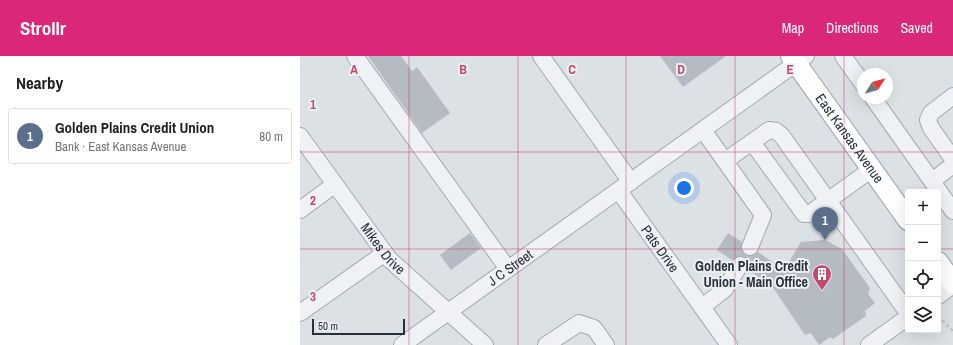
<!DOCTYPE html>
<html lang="en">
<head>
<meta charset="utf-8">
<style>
	body { margin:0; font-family:"Archivo Narrow",sans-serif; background:#f6f6f6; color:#202124 }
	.controls { position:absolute; right:12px; bottom:12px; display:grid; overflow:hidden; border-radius:4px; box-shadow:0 4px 16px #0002 }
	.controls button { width:36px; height:36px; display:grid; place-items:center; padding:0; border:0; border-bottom:1px solid #e0e0e0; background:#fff; color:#202124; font:20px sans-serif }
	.compass { position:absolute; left:557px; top:12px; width:36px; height:36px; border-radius:50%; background:#fff; box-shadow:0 4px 16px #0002; rotate:54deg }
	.scale { position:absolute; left:12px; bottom:10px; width:93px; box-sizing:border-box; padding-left:4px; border:2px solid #27313b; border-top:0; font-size:11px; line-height:14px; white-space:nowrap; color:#27313b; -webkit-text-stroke:3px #ebf0f3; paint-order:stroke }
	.you { position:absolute; left:384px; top:132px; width:14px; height:14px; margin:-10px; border:3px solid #fff; border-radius:50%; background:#1a73e8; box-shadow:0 0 0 6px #1a73e833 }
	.badge { display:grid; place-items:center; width:26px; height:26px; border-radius:50%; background:#db2777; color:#fff; font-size:13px; font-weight:700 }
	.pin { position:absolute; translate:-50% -33px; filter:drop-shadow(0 1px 2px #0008) }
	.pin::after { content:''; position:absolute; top:21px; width:14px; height:12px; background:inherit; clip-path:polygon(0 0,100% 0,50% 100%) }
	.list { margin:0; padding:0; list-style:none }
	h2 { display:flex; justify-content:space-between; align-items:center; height:52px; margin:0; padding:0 16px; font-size:17px }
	h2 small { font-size:13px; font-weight:400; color:#757577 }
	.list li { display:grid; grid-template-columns:26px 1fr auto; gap:12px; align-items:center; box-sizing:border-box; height:56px; margin:0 8px 8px; padding:0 8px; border:1px solid #e0e0e0; border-radius:4px }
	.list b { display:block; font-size:15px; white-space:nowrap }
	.list p { margin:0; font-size:13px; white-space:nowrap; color:#757577 }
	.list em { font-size:13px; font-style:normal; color:#757577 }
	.icon { flex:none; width:22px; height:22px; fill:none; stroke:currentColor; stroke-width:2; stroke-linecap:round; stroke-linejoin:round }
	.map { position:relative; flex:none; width:653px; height:289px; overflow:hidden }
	header { display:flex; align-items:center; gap:24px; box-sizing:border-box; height:56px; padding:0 20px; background:#db2777; color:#fff }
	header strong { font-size:19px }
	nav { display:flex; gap:22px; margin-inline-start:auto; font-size:14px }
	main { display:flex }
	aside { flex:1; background:#fff }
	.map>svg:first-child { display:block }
	.building { fill:#b4bbc2 }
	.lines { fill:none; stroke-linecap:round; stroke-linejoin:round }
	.minor-tunnel { stroke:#b8bec3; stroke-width:16; stroke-dasharray:16 8; stroke-linecap:butt }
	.minor-casing { stroke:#a2a9af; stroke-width:18 }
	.major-casing { stroke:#9da7b0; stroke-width:22 }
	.path { stroke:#bbbfc4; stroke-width:2; stroke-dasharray:3 3; stroke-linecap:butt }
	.minor { stroke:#eff1f4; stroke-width:16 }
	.major { stroke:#fff; stroke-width:20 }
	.grid { fill:none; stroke:#c4486a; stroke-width:1; stroke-opacity:0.55 }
	.labels { text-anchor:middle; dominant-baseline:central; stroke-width:4; stroke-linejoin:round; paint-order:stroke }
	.street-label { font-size:14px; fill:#27313b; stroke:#ebf0f3 }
	.poi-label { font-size:14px; font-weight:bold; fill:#27313b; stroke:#ebf0f3; text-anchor:end }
	.grid-label { font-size:13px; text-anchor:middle; font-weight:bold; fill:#c4486a; stroke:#ebf0f3; stroke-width:4; stroke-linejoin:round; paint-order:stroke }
</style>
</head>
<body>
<header>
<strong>Strollr</strong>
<nav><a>Map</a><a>Directions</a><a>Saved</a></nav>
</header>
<main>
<aside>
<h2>Nearby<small></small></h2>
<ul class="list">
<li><span class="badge" style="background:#5c6f8a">1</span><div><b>Golden Plains Credit Union</b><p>Bank · East Kansas Avenue</p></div><em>80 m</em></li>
</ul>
</aside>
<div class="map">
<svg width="653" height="289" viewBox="0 0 653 289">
	<rect width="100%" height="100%" fill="#dce1e5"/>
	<path class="building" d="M68,0H101L112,15L117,11L150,57L122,77Z
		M360,0H426L383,31Z
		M170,177L181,192L151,214L140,199Z
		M428,177L442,186L441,193L446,200H452L458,196L484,214L501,186L525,184L542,193L570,232L568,238L575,247L565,255L566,260L533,283L530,281L519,289L511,277L505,279L472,230L448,214L449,209L445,201L440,200L432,204L417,194Z"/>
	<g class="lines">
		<path class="minor-tunnel" d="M440,209L450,191"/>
		<g class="minor-casing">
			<g id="minor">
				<path d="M55,0L208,213"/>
				<path d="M241,0L331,126"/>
				<path d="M543,0L563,28"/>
				<path d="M653,40L631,57L628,64L631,72L653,103"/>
				<path d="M573,42L653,155"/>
				<path d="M403,74L463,159L450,191"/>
				<path id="s1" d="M0,80L89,203L185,289"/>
				<path d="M452,86L504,158H508L512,156L572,113"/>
				<path d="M425,105L469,74L476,75L482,80L608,257"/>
				<path d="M632,125L653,109"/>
				<path id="s2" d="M319,135L429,289"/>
				<path d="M0,154L34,129"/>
				<path d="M638,240L653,229"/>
				<path d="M402,251L424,234L440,209"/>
				<path d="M0,257L85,197"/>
				<path id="s3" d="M102,289L506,0"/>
				<path d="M246,289L279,267L294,272L306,289"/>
				<path d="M569,289L608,261"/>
			</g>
		</g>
		<g class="major-casing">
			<g id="major">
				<path id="s4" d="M491,0L608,164"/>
				<path d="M638,206L653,227"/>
			</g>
		</g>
		<path class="path" d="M638,260L653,275"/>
		<use href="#minor" class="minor"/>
		<use href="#major" class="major"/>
	</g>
	<path class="grid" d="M109,0V289M218,0V289M326,0V289M435,0V289M544,0V289M0,96H653M0,193H608M638,193H653"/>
	<defs>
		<g id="building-pin" transform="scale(1)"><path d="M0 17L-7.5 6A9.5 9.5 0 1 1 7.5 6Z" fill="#c4486a" stroke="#ebf0f3"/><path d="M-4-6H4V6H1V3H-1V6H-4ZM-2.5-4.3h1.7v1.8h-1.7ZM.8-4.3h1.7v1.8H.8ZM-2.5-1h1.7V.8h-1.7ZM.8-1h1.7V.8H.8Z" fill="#fff"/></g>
	</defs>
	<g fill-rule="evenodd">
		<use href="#building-pin" x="522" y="218"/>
	</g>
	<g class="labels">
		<g class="street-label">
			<text stroke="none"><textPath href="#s4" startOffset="101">East Kansas Avenue</textPath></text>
			<text stroke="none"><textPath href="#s1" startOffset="140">Mikes Drive</textPath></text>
			<text stroke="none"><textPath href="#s2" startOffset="71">Pats Drive</textPath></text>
			<text stroke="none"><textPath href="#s3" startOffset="133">J C Street</textPath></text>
		</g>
		<g class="poi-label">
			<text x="508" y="210">Golden Plains Credit<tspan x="508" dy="16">Union - Main Office</tspan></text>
		</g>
	</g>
	<g class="grid-label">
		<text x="54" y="18">A</text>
		<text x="163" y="18">B</text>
		<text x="272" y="18">C</text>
		<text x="381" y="18">D</text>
		<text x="490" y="18">E</text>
		<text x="13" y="53">1</text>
		<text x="13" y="149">2</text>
		<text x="13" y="245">3</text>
	</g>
</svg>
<div class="controls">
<button>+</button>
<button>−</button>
<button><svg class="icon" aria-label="locate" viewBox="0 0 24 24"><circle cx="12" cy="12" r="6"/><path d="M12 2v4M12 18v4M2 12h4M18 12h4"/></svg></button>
<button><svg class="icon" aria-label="layers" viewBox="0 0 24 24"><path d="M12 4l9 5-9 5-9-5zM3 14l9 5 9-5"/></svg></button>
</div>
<svg class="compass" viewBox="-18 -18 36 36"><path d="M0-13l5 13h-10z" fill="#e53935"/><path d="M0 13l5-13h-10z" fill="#757577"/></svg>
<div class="scale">50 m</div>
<div class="you"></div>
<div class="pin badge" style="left:525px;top:184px;background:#5c6f8a">1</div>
</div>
</main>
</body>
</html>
